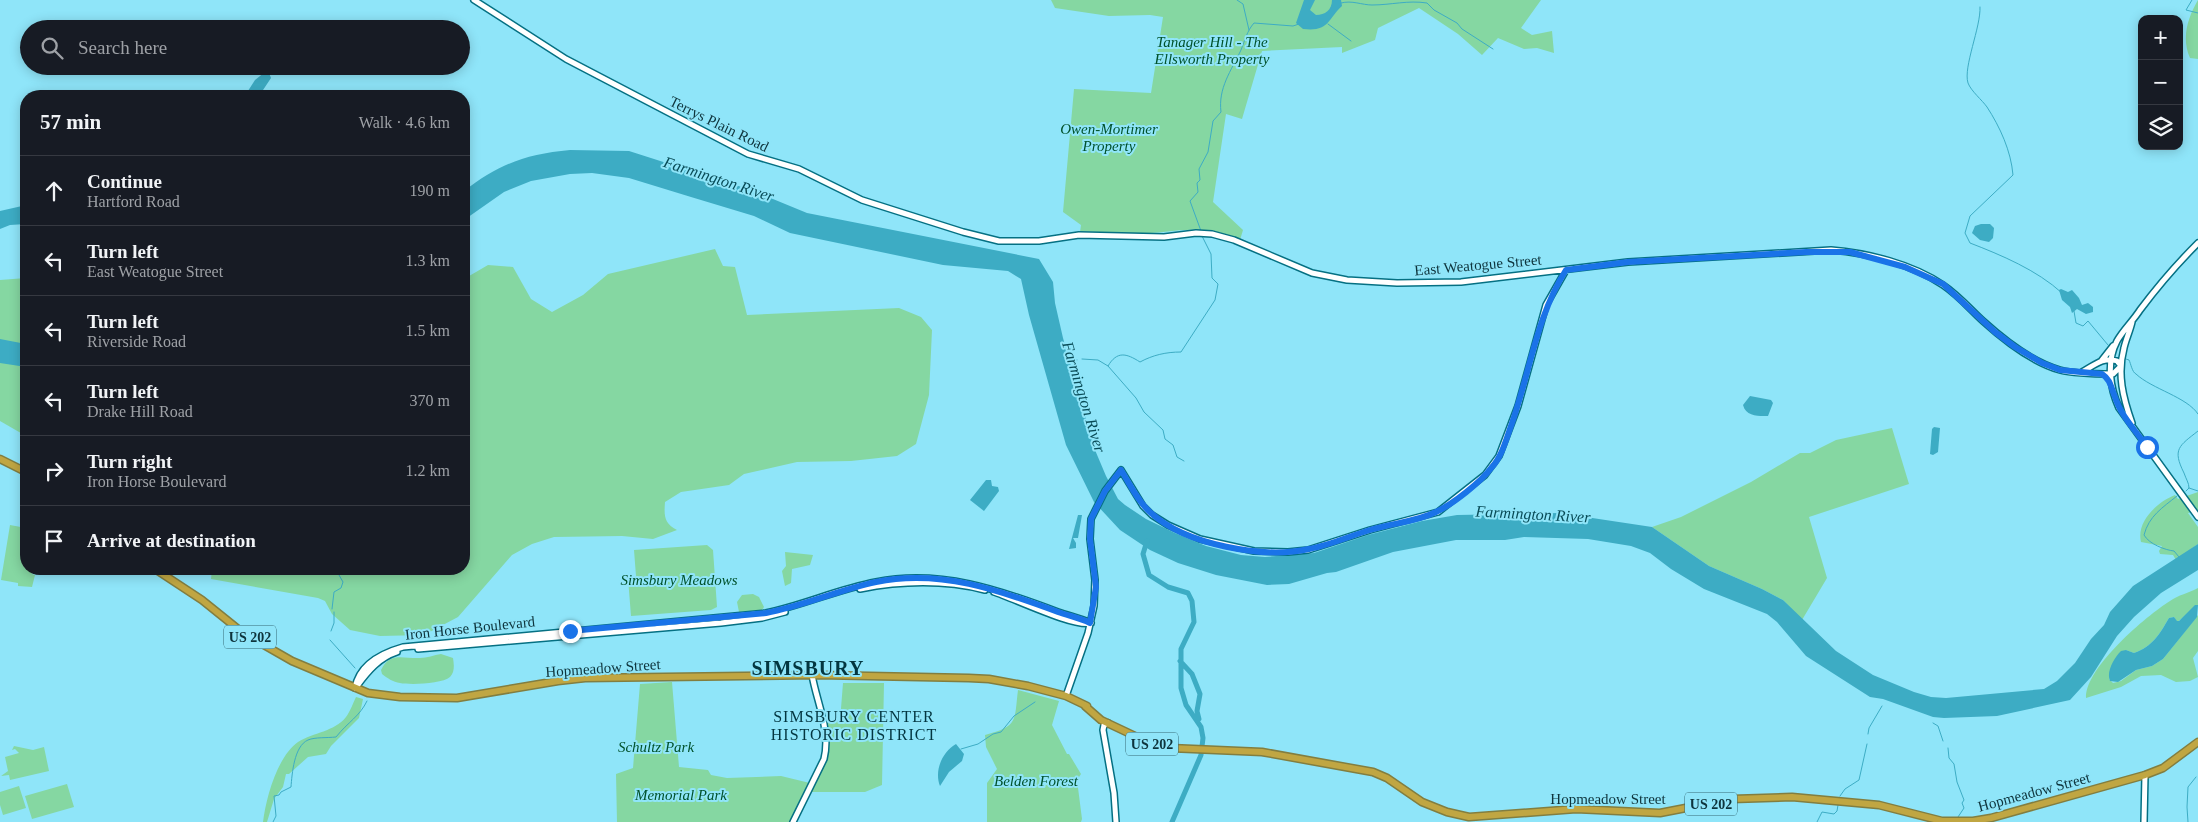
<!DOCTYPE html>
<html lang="en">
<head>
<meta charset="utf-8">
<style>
	body { margin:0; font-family:"Times New Roman",serif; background:#20242c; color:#f1f3f6 }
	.controls { position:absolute; right:15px; top:15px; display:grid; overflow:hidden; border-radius:10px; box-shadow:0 2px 12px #0003 }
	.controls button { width:45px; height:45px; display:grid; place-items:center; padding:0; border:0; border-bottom:1px solid #363941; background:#171b24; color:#f1f3f6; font:25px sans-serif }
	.stop { position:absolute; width:15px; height:15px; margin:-11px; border:4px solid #1a73e8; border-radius:50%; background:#fff }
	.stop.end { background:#1a73e8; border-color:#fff; box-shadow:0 1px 5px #0008 }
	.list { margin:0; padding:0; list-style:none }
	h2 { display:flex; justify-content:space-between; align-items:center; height:65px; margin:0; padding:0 20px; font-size:21px }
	h2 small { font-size:16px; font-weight:400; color:#9ea1a6 }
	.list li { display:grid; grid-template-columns:32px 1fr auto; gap:15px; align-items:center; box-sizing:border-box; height:70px; padding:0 20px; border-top:1px solid #363941 }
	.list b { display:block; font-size:19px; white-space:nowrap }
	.list p { margin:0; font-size:16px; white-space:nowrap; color:#9ea1a6 }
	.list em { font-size:16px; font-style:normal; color:#9ea1a6 }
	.icon { flex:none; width:28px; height:28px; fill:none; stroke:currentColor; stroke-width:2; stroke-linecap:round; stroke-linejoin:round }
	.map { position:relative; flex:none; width:2198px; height:822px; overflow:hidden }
	.search { position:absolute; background:#171b24; box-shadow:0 2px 12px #0003; left:20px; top:20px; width:450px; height:55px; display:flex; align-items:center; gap:12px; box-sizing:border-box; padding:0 18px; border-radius:28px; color:#9ea1a6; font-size:19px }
	.panel { position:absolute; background:#171b24; box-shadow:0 2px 12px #0003; left:20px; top:90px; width:450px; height:485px; border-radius:20px }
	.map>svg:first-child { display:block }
	.green { fill:#85d7a2 }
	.water { fill:#3dacc4 }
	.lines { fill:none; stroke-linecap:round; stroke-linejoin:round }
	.stream { stroke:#3dacc4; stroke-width:1 }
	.river { stroke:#3dacc4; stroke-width:5 }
	.secondary-casing { stroke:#057083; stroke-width:8 }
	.highway-casing { stroke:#827e40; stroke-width:9 }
	.secondary { stroke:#fff; stroke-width:5 }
	.highway { stroke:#c0a642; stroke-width:6 }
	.route { stroke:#1a73e8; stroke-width:6 }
	.labels { text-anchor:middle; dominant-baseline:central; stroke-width:4; stroke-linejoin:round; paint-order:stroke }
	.shield { fill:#8fe5f9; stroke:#356975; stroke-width:1 }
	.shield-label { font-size:14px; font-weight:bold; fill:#0e343c }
	.park-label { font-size:15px; font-style:italic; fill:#00512b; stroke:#8fe5f9 }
	.street-label { font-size:15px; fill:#0e343c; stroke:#8fe5f9 }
	.water-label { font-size:16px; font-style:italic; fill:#084b57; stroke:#8fe5f9 }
	.neighbourhood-label { font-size:16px; letter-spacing:1px; fill:#033640; stroke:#8fe5f9 }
	.district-label { font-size:20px; font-weight:bold; letter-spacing:1px; fill:#033640; stroke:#8fe5f9 }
</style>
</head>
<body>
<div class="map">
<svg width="2198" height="822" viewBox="0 0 2198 822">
	<rect width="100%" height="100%" fill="#8fe5f9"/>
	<path class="green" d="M1051,0H1541L1521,28L1532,35L1552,31L1554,53L1537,48L1524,49L1498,38L1482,55L1458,34L1419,8L1378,28L1375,40L1342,53V47L1262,51L1242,119L1226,114L1213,202L1243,230L1240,240C1196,222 1177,233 1134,234C1116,234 1098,231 1080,232L1081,225L1063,212L1074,89L1151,93L1163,17L1150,15L1109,16L1055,8Z
		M2198,0V59L2190,58C2181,38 2188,17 2198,0Z
		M715,249L723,266L735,267L747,315L899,308L921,317L932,330L929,395L916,444L897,456L851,461L797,462L744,474L729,485L681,492L665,502C664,516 664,523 677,530L653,539L622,536L554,537L532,544L512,555L458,617L424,635L380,636L350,630L332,614L325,601L318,598L211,579L212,569H464V279L488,265L513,267L531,299L552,312L583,295L608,274Z
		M26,278V436L0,421V280Z
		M1892,428L1909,484L1809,517L1827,578L1802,620L1783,600L1762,589L1709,566L1652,527L1681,517L1751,482L1800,453H1810L1836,440Z
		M2198,492V511L2188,513L2198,527V544L2176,560L2173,555L2160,554L2159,551L2162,546L2141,542C2136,522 2157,502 2175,495L2178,499Z
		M10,525L26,528V569H33L32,574L35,575L32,587L18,586V583L1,580Z
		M707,545L713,550L717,607L711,610L631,616L628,578L636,576L634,550Z
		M785,552L813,555L810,565L792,569L791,583L785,586L782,571L786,566Z
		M2198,588V605C2190,609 2184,618 2177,622L2174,617L2169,618C2159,635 2153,646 2134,653L2126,650L2109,679L2113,683L2121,681L2136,670L2152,666L2163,659L2198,615V651L2193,658L2198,677L2190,681L2176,682L2161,675L2141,676L2121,687L2086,698C2085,668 2146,616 2170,601C2178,595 2189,593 2198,588Z
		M753,594L759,597L764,607L762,610L739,612L737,602L742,595Z
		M441,654L453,658C454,664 455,672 450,677C442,684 410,685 400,683C393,682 387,678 382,674L381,670C390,651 404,659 420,658C427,658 434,655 441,654Z
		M672,682L679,767L708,770L711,775L727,778L781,776L814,784C825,763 833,746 826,722L840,721L843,683H884L882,785L865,792H811L791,822H617L616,774L633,768L640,684Z
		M1018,690L1059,701L1052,725L1067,754H1069L1081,774L1077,780L1082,819L1081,822H987V783L997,769L986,747L985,735C1019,726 1014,721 1018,690Z
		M356,697L363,699L359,718L331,746L326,754L308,757L289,774H286L283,787L274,799L267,822H263C266,798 277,757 298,742C314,732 334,732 346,717C350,712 353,703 356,697Z
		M14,746L33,750L44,747L49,771L10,780L9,775L1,776L8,771L5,757L19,753L15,749L12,750Z
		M67,784L74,807L32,819L25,796Z
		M19,786L26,808L3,815L0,805V792Z"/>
	<path class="water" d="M1304,0H1315L1310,10L1316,15C1325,15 1332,10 1332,0H1341L1342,6C1327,20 1329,32 1303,29L1296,23Z
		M265,72L269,73L271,78L259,96H247L246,94L255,80Z
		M570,150L629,151L751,190L807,213L1039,259L1053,282L1055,303L1063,338L1095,450L1106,476L1118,499L1125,505L1146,519L1175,533L1206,546L1241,555L1265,557L1314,553L1368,535L1422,521L1457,515L1559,513L1652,527L1709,566L1762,589L1783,600L1836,651L1873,675L1914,692L1931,697L1946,698L2044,689L2057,681L2075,663L2091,639L2104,625L2110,612L2133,586L2198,544V570L2161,593L2134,617L2117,636L2091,677L2070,700L1997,716L1944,718L1933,717L1883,699L1870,697L1806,656L1777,622L1767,614L1704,589L1671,569L1650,553L1631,546L1588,539L1524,537L1505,540H1456L1393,552L1336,572L1327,573L1289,584L1267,585L1216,575L1178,563L1150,550L1120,530L1094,502L1066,445L1029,315L1021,279L1008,271L943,265L790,233L754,216L691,197L629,178L592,173L570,174L531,181L504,192L464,220V191C499,164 526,154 570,150Z
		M22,206L26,207V224L10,225L0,229V211Z
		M1981,224H1990L1994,228L1993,238L1989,242L1980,240L1972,233L1975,226Z
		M2061,289L2068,292L2072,290L2079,298L2082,305L2088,303L2093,307V312L2086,314L2077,309L2072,313L2070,307L2062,300L2059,290Z
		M0,339L26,344V367L0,363Z
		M1750,396L1771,400L1773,403L1768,416C1759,416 1746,417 1743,405Z
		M1934,427L1940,428L1938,452L1933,455L1930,454L1932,429Z
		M986,480H991L992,486L998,487L999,491L984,511L970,500Z
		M1078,515H1082L1078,538H1073L1076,543V548L1069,549Z
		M2195,605H2198L2197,617L2163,659L2152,666L2136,670L2118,682L2110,681C2106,672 2114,658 2121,651L2126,650L2134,653C2153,646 2159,635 2169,618L2174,617L2177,621H2179Z
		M956,744L964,754L962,761L949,772L940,786C934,771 942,752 956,744Z"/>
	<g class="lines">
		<path class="stream" d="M1237,0L1243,4L1249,30
			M2192,0L2186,10L2198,13
			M1341,3C1352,0 1362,5 1372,5C1391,5 1408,0 1427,3L1434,10L1457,23L1462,29L1493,49
			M1980,7C1981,27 1963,67 1968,83C1971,91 1982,100 1987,107C2000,127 2011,151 2013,175L1970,216L1965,233L1970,243C2001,255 2037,270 2062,293
			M1328,24L1351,41
			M1201,231L1190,201L1198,192L1197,183L1200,180L1199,169L1208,152L1213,121L1221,112C1218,88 1231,71 1241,50C1245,40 1247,31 1254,23L1293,26L1299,24
			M2074,311L2076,323L2083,326L2088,321L2108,345
			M1082,359L1098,360L1108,366C1117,351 1126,353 1140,362C1153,355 1166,352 1181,352L1215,300L1218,284L1212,278L1211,254L1202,236
			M2126,359L2129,360C2131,364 2132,372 2136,374C2152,389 2187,397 2198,414
			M1071,361L1077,360
			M1108,366L1136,398L1144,412L1163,430L1165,439L1173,445L1177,457L1184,461
			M2189,488L2198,491
			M2186,491L2189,488C2189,483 2186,479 2184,473C2172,449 2179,446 2198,431
			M2177,496C2162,508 2149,516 2144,535C2149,544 2165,550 2174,551L2179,557
			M332,609L334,592L341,588L343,582L339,575L338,569
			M331,631L334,623V612
			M330,640L355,668
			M1933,723L1938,726L1943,741
			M1868,734L1869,728L1882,706
			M1948,748L1949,758L1954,764L1957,782L1964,800L1962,803L1964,808L1958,817
			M961,749L978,744L993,734L1001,732L1014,716L1035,702
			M1840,796L1845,789L1859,780L1867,744
			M273,822L276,816L274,796L279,795L281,792L291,787C292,774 294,746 308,740C315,737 327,738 336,737C348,722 360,716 367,701
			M1817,822L1822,812L1834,814L1837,811L1838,805
			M2188,822L2187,807L2188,787L2196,777"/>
		<path class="river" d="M1147,541L1143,554L1149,575L1168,587L1188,593L1192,601L1194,622L1181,649V688L1186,705L1201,727L1203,738L1201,755L1172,822
			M1180,661L1192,674L1200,694L1197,711L1199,719"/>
		<g class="secondary-casing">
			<path id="secondary" d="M474,0L566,59L748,154L799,169L862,200L963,232L999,241H1039L1079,235L1164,237L1196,233L1212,234L1234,240L1312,273L1347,280L1397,283L1461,282L1628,262L1831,250C1868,253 1912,264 1943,285C1958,295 1970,309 1983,321C2004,340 2031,362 2060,370C2075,374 2098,374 2113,374L2121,366L2117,361C2104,356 2093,366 2082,372
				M2198,243C2177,264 2158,286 2140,310C2133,321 2123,330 2117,341C2106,362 2110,388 2119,408L2198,517
				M2102,360L2113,346
				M2132,423C2123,398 2117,374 2124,348C2126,339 2130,331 2132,322
				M860,589C901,581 945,580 985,590
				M994,592C1013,598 1075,628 1091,623
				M418,649L721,623L762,618L785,612
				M357,686C368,671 379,658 397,652
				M355,688C359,665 382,653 403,647L766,613C804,605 838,589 876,582C940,569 1000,590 1058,612C1069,616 1080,618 1091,623
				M1066,696L1088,633L1094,606L1095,580L1090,539L1091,519L1105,491L1121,470L1143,506L1152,515L1168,525L1200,539L1254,551L1288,552L1308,550L1370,530L1438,512L1485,475L1499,456L1518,406L1546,305L1566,270
				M1108,723L1104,725L1103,730L1114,793L1116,822
				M793,822L824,759C831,731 817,703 812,675
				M2144,822L2145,775"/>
		</g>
		<g class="highway-casing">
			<path id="highway" d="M0,459L26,472
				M155,569L202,600L243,633L292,661L368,693L400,697L457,698L558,681L585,678L819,675L969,678L989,679L1028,686L1066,696L1087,706
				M1085,706L1101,720L1154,745L1170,748L1262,752L1373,772L1387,778L1422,802L1447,812L1469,817L1576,809L1660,813L1732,799L1792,797L1879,805L1942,821H1973L1991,818L2145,775L2163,768L2198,742"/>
		</g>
		<use href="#secondary" class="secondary"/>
		<use href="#highway" class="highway"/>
	</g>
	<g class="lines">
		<path class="route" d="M570,631L766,613C804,606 838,590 876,582C940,569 999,590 1058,612C1069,616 1080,618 1090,623L1096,587L1090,539L1091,519L1105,491L1121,470C1130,484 1138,502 1151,513C1186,545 1264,559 1309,549C1330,545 1350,536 1370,530C1392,523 1416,522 1436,512C1453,504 1481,482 1492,467C1502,456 1506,440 1511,426C1530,373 1536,317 1566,270L1628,262L1806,252H1850L1905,267L1943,284L1995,332L2015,347L2042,363L2060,370L2102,374C2111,380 2111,388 2115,397C2121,416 2136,431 2147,447"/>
	</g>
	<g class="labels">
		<g class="shield">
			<rect x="224" y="625.5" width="52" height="23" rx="4"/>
			<rect x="1126" y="732.5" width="52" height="23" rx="4"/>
			<rect x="1685" y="792.5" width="52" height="23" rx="4"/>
		</g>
		<g class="shield-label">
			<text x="250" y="637">US 202</text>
			<text x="1152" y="744">US 202</text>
			<text x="1711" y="804">US 202</text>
		</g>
		<g class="park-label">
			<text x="1212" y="42">Tanager Hill - The<tspan x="1212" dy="17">Ellsworth Property</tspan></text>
			<text x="1109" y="129">Owen-Mortimer<tspan x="1109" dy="17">Property</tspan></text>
			<text x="679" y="580">Simsbury Meadows</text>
			<text x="656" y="747">Schultz Park</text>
			<text x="1036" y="781">Belden Forest</text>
			<text x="681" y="795">Memorial Park</text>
		</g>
		<g class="street-label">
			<text transform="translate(719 124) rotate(26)">Terrys Plain Road</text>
			<text transform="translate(1478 265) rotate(-5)">East Weatogue Street</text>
			<text transform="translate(470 628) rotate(-6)">Iron Horse Boulevard</text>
			<text transform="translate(603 668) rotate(-4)">Hopmeadow Street</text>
			<text transform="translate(2034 792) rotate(-15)">Hopmeadow Street</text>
			<text x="1608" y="799">Hopmeadow Street</text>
		</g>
		<g class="water-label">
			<text transform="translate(719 179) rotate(18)">Farmington River</text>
			<text transform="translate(1084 397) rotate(73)">Farmington River</text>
			<text transform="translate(1533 514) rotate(3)">Farmington River</text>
		</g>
		<g class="neighbourhood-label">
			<text x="854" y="716">SIMSBURY CENTER<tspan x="854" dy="18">HISTORIC DISTRICT</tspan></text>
		</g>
		<g class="district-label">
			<text x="808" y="668">SIMSBURY</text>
		</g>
	</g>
</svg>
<div class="controls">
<button>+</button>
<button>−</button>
<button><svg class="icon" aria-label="layers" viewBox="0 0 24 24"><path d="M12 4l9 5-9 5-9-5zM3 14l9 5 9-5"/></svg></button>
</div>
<div class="stop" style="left:2147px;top:447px"></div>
<div class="stop end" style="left:570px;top:631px"></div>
<div class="search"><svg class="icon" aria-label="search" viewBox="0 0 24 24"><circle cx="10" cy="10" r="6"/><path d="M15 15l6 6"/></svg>Search here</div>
<section class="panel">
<h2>57 min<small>Walk · 4.6 km</small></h2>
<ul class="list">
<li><svg class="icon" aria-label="ahead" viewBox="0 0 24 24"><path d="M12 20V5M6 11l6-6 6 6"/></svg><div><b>Continue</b><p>Hartford Road</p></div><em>190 m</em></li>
<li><svg class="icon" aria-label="left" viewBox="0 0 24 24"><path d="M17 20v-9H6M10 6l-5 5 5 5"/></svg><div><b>Turn left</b><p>East Weatogue Street</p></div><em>1.3 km</em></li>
<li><svg class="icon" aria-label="left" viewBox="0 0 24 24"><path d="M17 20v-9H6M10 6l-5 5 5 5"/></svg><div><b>Turn left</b><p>Riverside Road</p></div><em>1.5 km</em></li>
<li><svg class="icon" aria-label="left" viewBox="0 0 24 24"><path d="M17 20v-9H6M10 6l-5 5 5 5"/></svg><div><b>Turn left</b><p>Drake Hill Road</p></div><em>370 m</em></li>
<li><svg class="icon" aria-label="right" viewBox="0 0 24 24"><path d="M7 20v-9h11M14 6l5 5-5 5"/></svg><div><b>Turn right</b><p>Iron Horse Boulevard</p></div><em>1.2 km</em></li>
<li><svg class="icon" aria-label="arrive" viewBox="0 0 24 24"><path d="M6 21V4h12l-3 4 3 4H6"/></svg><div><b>Arrive at destination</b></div></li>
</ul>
</section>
</div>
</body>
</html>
